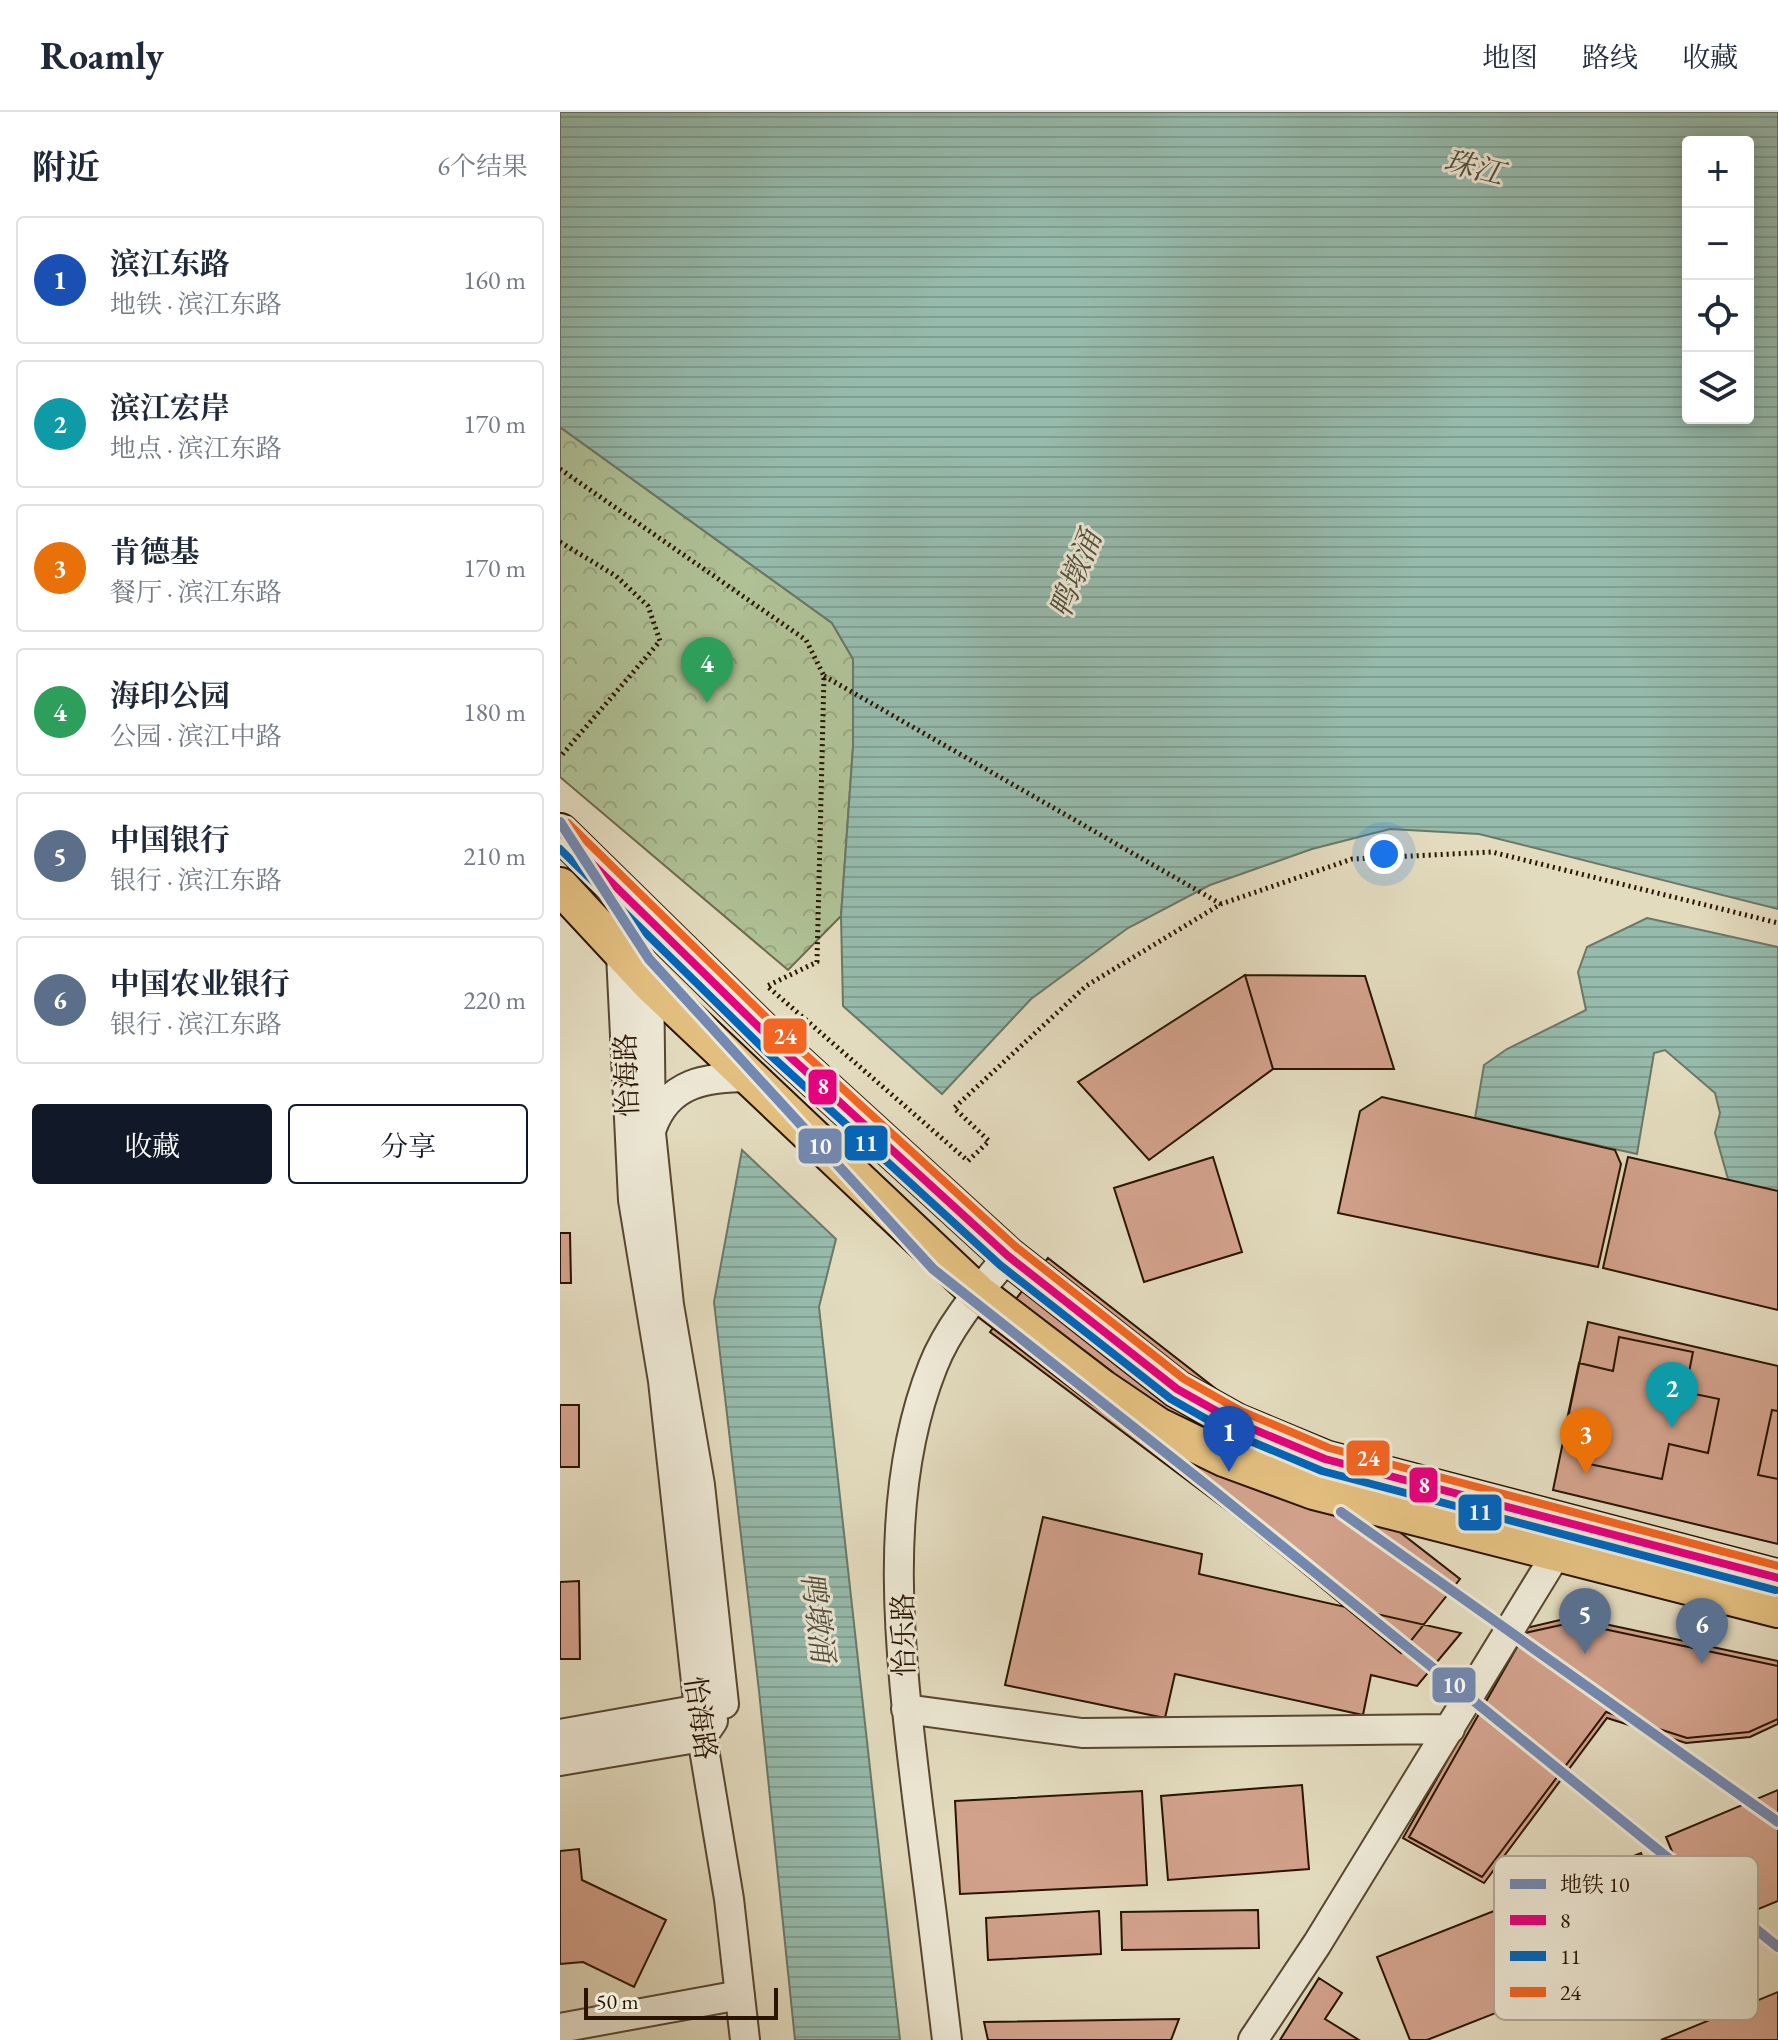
<!DOCTYPE html>
<html lang="zh">
<head>
<meta charset="utf-8">
<style>
	body { margin:0; font-family:"EB Garamond","Noto Serif SC",serif; background:#f2f2f3; color:#1f2937 }
	.controls { position:absolute; right:24px; top:24px; display:grid; overflow:hidden; border-radius:8px; box-shadow:0 4px 20px #0003 }
	.controls button { width:72px; height:72px; display:grid; place-items:center; padding:0; border:0; border-bottom:2px solid #e0e1e3; background:#fff; color:#1f2937; font:40px sans-serif }
	.scale { position:absolute; left:24px; bottom:20px; width:194px; box-sizing:border-box; padding-left:8px; border:4px solid #2a1401; border-top:0; font-size:22px; line-height:28px; white-space:nowrap; color:#2a1401; -webkit-text-stroke:6px #ede8d5; paint-order:stroke }
	.you { position:absolute; left:824px; top:742px; width:28px; height:28px; margin:-20px; border:6px solid #fff; border-radius:50%; background:#1a73e8; box-shadow:0 0 0 12px #1a73e833 }
	.badge { display:grid; place-items:center; width:52px; height:52px; border-radius:50%; background:#111827; color:#fff; font-size:26px; font-weight:700 }
	.pin { position:absolute; translate:-50% -66px; filter:drop-shadow(0 2px 4px #0008) }
	.pin::after { content:''; position:absolute; top:42px; width:28px; height:24px; background:inherit; clip-path:polygon(0 0,100% 0,50% 100%) }
	.list { margin:0; padding:0; list-style:none }
	h2 { display:flex; justify-content:space-between; align-items:center; height:104px; margin:0; padding:0 32px; font-size:34px }
	h2 small { font-size:26px; font-weight:400; color:#747a83 }
	.list li { display:grid; grid-template-columns:52px 1fr auto; gap:24px; align-items:center; box-sizing:border-box; height:128px; margin:0 16px 16px; padding:0 16px; border:2px solid #e0e1e3; border-radius:8px }
	.list b { display:block; font-size:30px; white-space:nowrap }
	.list p { margin:0; font-size:26px; white-space:nowrap; color:#747a83 }
	.list em { font-size:26px; font-style:normal; color:#747a83 }
	.actions { display:flex; gap:16px; padding:24px 32px }
	.actions a { flex:1; padding:18px 0; border:2px solid #111827; border-radius:8px; text-align:center; font-size:28px; color:#111827 }
	.actions .main { background:#111827; color:#fff }
	.icon { flex:none; width:44px; height:44px; fill:none; stroke:currentColor; stroke-width:2; stroke-linecap:round; stroke-linejoin:round }
	.map { position:relative; flex:none; width:1218px; height:1928px; overflow:hidden }
	header { display:flex; align-items:center; gap:48px; box-sizing:border-box; height:112px; padding:0 40px; background:#fff; border-bottom:2px solid #e0e1e3 }
	header strong { font-size:38px }
	nav { display:flex; gap:44px; margin-inline-start:auto; font-size:28px }
	main { display:flex }
	aside { flex:1; background:#fff }
	.map>svg:first-child { display:block }
	.park { fill:url(#park-crowns); stroke:#6c6a4b; stroke-width:2 }
	.water { fill:url(#water-rules); stroke:#6b7868; stroke-width:2; fill-rule:evenodd }
	.building { fill:#d2a18b; stroke:#2a1401; stroke-width:2 }
	.lines { fill:none; stroke-linecap:round; stroke-linejoin:round }
	.minor-casing { stroke:#584630; stroke-width:32 }
	.major-casing { stroke:#2a1401; stroke-width:40 }
	.path { stroke:#2a1401; stroke-width:5; stroke-dasharray:2 4; stroke-linecap:butt }
	.minor { stroke:#ede8d5; stroke-width:28 }
	.major { stroke:#e2be7f; stroke-width:36 }
	.bus-1-casing { stroke:#ede8d5; stroke-width:14 }
	.bus-2-casing { stroke:#ede8d5; stroke-width:14 }
	.bus-3-casing { stroke:#ede8d5; stroke-width:14 }
	.bus-1 { stroke:#e5007d; stroke-width:8 }
	.bus-2 { stroke:#0065bd; stroke-width:8 }
	.bus-3 { stroke:#f26522; stroke-width:8 }
	.metro-1-casing { stroke:#ede8d5; stroke-width:16 }
	.metro-1 { stroke:#7389b2; stroke-width:10 }
	.labels { text-anchor:middle; dominant-baseline:central; stroke-width:6; stroke-linejoin:round; paint-order:stroke }
	.street-label { font-size:28px; fill:#2a1401; stroke:#ede8d5 }
	.water-label { font-size:30px; font-style:italic; fill:#504e3d; stroke:#ede8d5 }
	.key { fill:#ede8d5; stroke:#b2a895; stroke-width:2 }
	.key-label { font-size:22px; fill:#2a1401 }
	.line-badge { stroke:#ede8d5; stroke-width:3 }
	.badge-label { font-size:22px; text-anchor:middle; font-weight:bold; fill:#fff }
</style>
</head>
<body>
<header>
<strong>Roamly</strong>
<nav><a>地图</a><a>路线</a><a>收藏</a></nav>
</header>
<main>
<aside>
<h2>附近<small>6个结果</small></h2>
<ul class="list">
<li><span class="badge" style="background:#1a4fb4">1</span><div><b>滨江东路</b><p>地铁 · 滨江东路</p></div><em>160 m</em></li>
<li><span class="badge" style="background:#0f9aa8">2</span><div><b>滨江宏岸</b><p>地点 · 滨江东路</p></div><em>170 m</em></li>
<li><span class="badge" style="background:#e8710a">3</span><div><b>肯德基</b><p>餐厅 · 滨江东路</p></div><em>170 m</em></li>
<li><span class="badge" style="background:#2e9e5b">4</span><div><b>海印公园</b><p>公园 · 滨江中路</p></div><em>180 m</em></li>
<li><span class="badge" style="background:#5c6f8a">5</span><div><b>中国银行</b><p>银行 · 滨江东路</p></div><em>210 m</em></li>
<li><span class="badge" style="background:#5c6f8a">6</span><div><b>中国农业银行</b><p>银行 · 滨江东路</p></div><em>220 m</em></li>
</ul>
<div class="actions"><a class="main">收藏</a><a>分享</a></div>
</aside>
<div class="map">
<svg width="1218" height="1928" viewBox="0 0 1218 1928">
	<defs>
		<pattern id="park-crowns" width="20" height="18" patternUnits="userSpaceOnUse" patternTransform="scale(2)"><rect width="20" height="18" fill="#afc195"/><path d="M2 6a3 3 0 1 1 6 0M12 15a3 3 0 1 1 6 0" fill="none" stroke="#97a57f"/></pattern>
		<pattern id="water-rules" width="6" height="5" patternUnits="userSpaceOnUse" patternTransform="scale(2)"><rect width="6" height="5" fill="#96bbad"/><path d="M0 2.5h6" fill="none" stroke="#81a093"/></pattern>
	</defs>
	<rect width="100%" height="100%" fill="#e3dbbe"/>
	<filter id="stains"><feTurbulence type="fractalNoise" baseFrequency=".0025" numOctaves="4"/><feColorMatrix values="0 0 0 0 .2 0 0 0 0 .09 0 0 0 0 .02 0 0 0 .5 -.17"/></filter>
	<radialGradient id="worn" r=".72"><stop offset=".6" stop-color="#630" stop-opacity="0"/><stop offset="1" stop-color="#630" stop-opacity=".3"/></radialGradient>
	<path class="park" d="M0,315L272,511L293,547V635L281,804L228,858L0,665Z"/>
	<path class="water" d="M0,0H1218V797L919,722L830,717L752,737L650,773L568,816L471,887L382,982L283,894L281,804L293,635V547L272,511L0,315ZM1128,30H1188V306H1128Z
		M1087,806L1218,835V1117L1209,1113L1168,1067L1155,1021L1160,1001L1155,981L1105,938L1094,941L1077,1042L915,1006L924,953L947,937L1026,898L1018,860L1027,835Z
		M182,1038L276,1127L259,1195L340,1928H235L199,1579L154,1190Z"/>
	<path class="building" d="M685,863L805,864L834,957H713Z
		M685,863L713,957L589,1048L518,970Z
		M822,985L1055,1038L1061,1052L1038,1155L778,1101L800,999Z
		M653,1045L682,1140L584,1170L554,1076Z
		M1068,1045L1218,1079V1198L1043,1156Z
		M0,1121H10L11,1171H0Z
		M488,1146L900,1467L841,1541L672,1402L430,1220Z
		M1028,1210L1218,1254V1432L993,1378Z
		M1059,1225L1133,1240L1125,1280L1159,1287L1148,1341L1109,1332L1102,1367L1029,1352L1035,1323L1005,1317L1019,1251L1053,1259Z
		M0,1293H19V1355H0Z
		M1212,1298L1218,1299V1367L1198,1363Z
		M483,1405L642,1442L639,1462L901,1521L857,1574L811,1563L803,1603L615,1562L605,1606L445,1573Z
		M19,1469L20,1547H0V1470Z
		M1000,1508H1026L1218,1549V1612L1190,1625L1126,1631L1047,1606L924,1771L843,1726L962,1517Z
		M1001,1513H1025L1218,1554V1607L1189,1620L1127,1626L1046,1600L922,1765L849,1725L965,1521Z
		M742,1673L749,1757L608,1768L601,1684Z
		M1218,1678V1789L1145,1819L1106,1725Z
		M582,1679L587,1773L400,1782L395,1689Z
		M19,1737L22,1768L106,1808L74,1875L23,1850L0,1852V1739Z
		M1081,1741L1116,1830L867,1928H850L817,1845Z
		M698,1798L699,1836L562,1838L561,1800Z
		M539,1799L541,1842L428,1848L426,1806Z
		M759,1866L782,1881L765,1907L799,1928H720Z
		M1218,1880V1928H1101Z
		M619,1907L611,1928H428L424,1910Z"/>
	<g class="lines">
		<g class="minor-casing">
			<path id="minor" d="M77,796L61,842L73,1088L103,1269L142,1625L169,1787L185,1928
				M89,860L91,1021L109,1193L140,1373L164,1592
				M92,1016C108,970 147,965 190,965
				M346,1597L522,1621L890,1617
				M0,1622L157,1594
				M0,1649L142,1625L153,1609
				M0,1916L180,1883
				M387,1928C378,1850 368,1771 358,1693C341,1552 319,1389 373,1254C389,1213 420,1178 448,1144
				M693,1928L757,1832L998,1439"/>
		</g>
		<g class="major-casing">
			<path id="major" d="M0,720L216,932L448,1144L617,1277L676,1310L765,1347L1218,1466
				M0,774L91,872L418,1181L542,1276L598,1314L664,1346L754,1379L1218,1497"/>
		</g>
		<path class="path" d="M0,357L246,528L264,564L257,850L207,874L408,1049L429,1029L394,996L526,874L661,792L792,747L932,740L1218,811
			M0,430L56,464L88,494L100,529L0,645
			M264,564L661,792"/>
		<use href="#minor" class="minor"/>
		<use href="#major" class="major"/>
		<g class="bus-1-casing">
			<path id="bus-1" d="M0,720L216,932L448,1144L617,1277L676,1310L765,1347L1218,1466"/>
		</g>
		<g class="bus-2-casing">
			<path id="bus-2" d="M0,737L208,941L440,1153L611,1287L671,1321L762,1359L1215,1478"/>
		</g>
		<g class="bus-3-casing">
			<path id="bus-3" d="M8,711L224,923L456,1135L624,1267L681,1299L769,1336L1218,1454"/>
		</g>
		<use href="#bus-1" class="bus-1"/>
		<use href="#bus-2" class="bus-2"/>
		<use href="#bus-3" class="bus-3"/>
		<g class="metro-1-casing">
			<path id="metro-1" d="M0,710L89,847L373,1157L653,1378L1218,1835
				M781,1400L1218,1710"/>
		</g>
		<use href="#metro-1" class="metro-1"/>
	</g>
	<g class="labels">
		<g class="street-label">
			<text transform="translate(66 963) rotate(-92)">怡海路</text>
			<text transform="translate(343 1523) rotate(-91)">怡乐路</text>
			<text transform="translate(141 1606) rotate(82)">怡海路</text>
		</g>
		<g class="water-label">
			<text transform="translate(914 55) rotate(14)">珠江</text>
			<text transform="translate(515 462) rotate(-68)">鸭墩涌</text>
			<text transform="translate(258 1505) rotate(83)">鸭墩涌</text>
		</g>
	</g>
	<rect x="934" y="1744" width="264" height="164" rx="12" class="key"/>
	<rect x="950" y="1767" width="36" height="10" fill="#7389b2"/>
	<rect x="950" y="1803" width="36" height="10" fill="#e5007d"/>
	<rect x="950" y="1839" width="36" height="10" fill="#0065bd"/>
	<rect x="950" y="1875" width="36" height="10" fill="#f26522"/>
	<g class="key-label">
		<text x="1000" y="1780">地铁 10</text>
		<text x="1000" y="1816">8</text>
		<text x="1000" y="1852">11</text>
		<text x="1000" y="1888">24</text>
	</g>
	<g class="line-badge">
		<rect x="202" y="905" width="46" height="38" rx="8" fill="#f26522"/>
		<rect x="247" y="956" width="31" height="38" rx="8" fill="#e5007d"/>
		<rect x="283" y="1012" width="46" height="38" rx="8" fill="#0065bd"/>
		<rect x="237" y="1015" width="46" height="38" rx="8" fill="#7389b2"/>
		<rect x="785" y="1327" width="46" height="38" rx="8" fill="#f26522"/>
		<rect x="848" y="1354" width="31" height="38" rx="8" fill="#e5007d"/>
		<rect x="897" y="1381" width="46" height="39" rx="8" fill="#0065bd"/>
		<rect x="871" y="1554" width="46" height="38" rx="8" fill="#7389b2"/>
	</g>
	<g class="badge-label">
		<text x="225" y="932">24</text>
		<text x="263" y="982">8</text>
		<text x="306" y="1039">11</text>
		<text x="260" y="1042">10</text>
		<text x="808" y="1354">24</text>
		<text x="864" y="1381">8</text>
		<text x="920" y="1408">11</text>
		<text x="894" y="1581">10</text>
	</g>
	<rect width="100%" height="100%" filter="url(#stains)"/>
	<rect width="100%" height="100%" fill="url(#worn)"/>
</svg>
<div class="controls">
<button>+</button>
<button>−</button>
<button><svg class="icon" aria-label="locate" viewBox="0 0 24 24"><circle cx="12" cy="12" r="6"/><path d="M12 2v4M12 18v4M2 12h4M18 12h4"/></svg></button>
<button><svg class="icon" aria-label="layers" viewBox="0 0 24 24"><path d="M12 4l9 5-9 5-9-5zM3 14l9 5 9-5"/></svg></button>
</div>
<div class="scale">50 m</div>
<div class="you"></div>
<div class="pin badge" style="left:669px;top:1360px;background:#1a4fb4">1</div>
<div class="pin badge" style="left:1112px;top:1316px;background:#0f9aa8">2</div>
<div class="pin badge" style="left:1026px;top:1362px;background:#e8710a">3</div>
<div class="pin badge" style="left:147px;top:591px;background:#2e9e5b">4</div>
<div class="pin badge" style="left:1025px;top:1542px;background:#5c6f8a">5</div>
<div class="pin badge" style="left:1142px;top:1552px;background:#5c6f8a">6</div>
</div>
</main>
</body>
</html>
